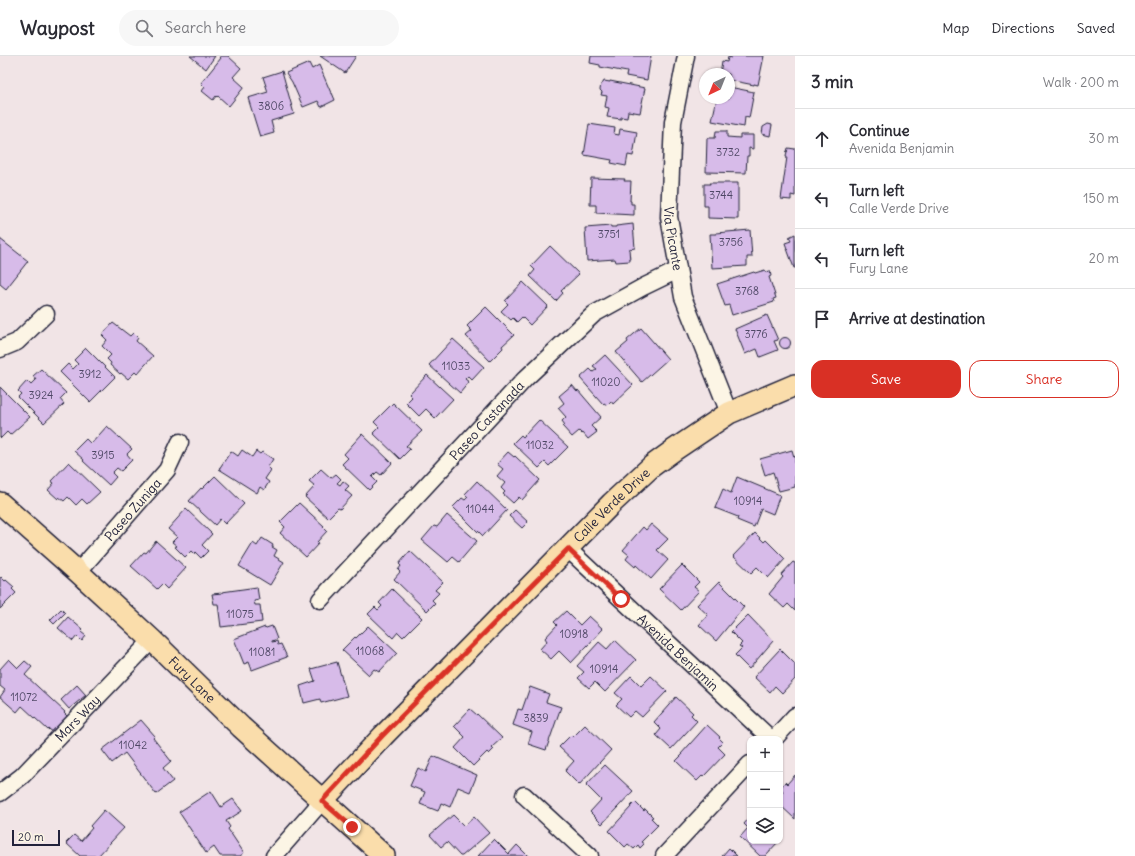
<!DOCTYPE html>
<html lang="en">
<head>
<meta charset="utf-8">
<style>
	body { margin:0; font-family:Delius,sans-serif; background:#f7f7f7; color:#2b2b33 }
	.controls { position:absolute; right:12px; bottom:12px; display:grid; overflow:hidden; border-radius:8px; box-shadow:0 1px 3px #0004 }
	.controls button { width:36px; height:36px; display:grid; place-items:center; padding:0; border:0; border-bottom:1px solid #e1e1e2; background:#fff; color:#2b2b33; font:20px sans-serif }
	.compass { position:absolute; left:699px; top:12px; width:36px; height:36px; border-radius:50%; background:#fff; box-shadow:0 1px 3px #0004; rotate:223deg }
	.scale { position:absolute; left:12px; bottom:10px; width:48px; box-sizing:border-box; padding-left:4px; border:2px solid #22223b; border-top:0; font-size:11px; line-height:14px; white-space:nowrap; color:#22223b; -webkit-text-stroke:3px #fcf5e5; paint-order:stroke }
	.stop { position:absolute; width:12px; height:12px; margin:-9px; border:3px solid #d93025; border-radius:50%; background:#fff }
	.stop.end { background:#d93025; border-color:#fff; box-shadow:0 1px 4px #0008 }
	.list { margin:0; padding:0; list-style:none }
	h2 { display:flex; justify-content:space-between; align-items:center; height:52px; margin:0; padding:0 16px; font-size:17px }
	h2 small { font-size:13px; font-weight:400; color:#7c7c81 }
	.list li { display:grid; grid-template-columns:26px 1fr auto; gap:12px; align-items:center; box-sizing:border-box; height:60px; padding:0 16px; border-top:1px solid #e1e1e2 }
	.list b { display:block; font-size:15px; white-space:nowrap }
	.list p { margin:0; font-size:13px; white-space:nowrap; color:#7c7c81 }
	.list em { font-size:13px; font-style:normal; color:#7c7c81 }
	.actions { display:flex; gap:8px; padding:12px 16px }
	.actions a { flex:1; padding:9px 0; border:1px solid #d93025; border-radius:12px; text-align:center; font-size:14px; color:#d93025 }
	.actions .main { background:#d93025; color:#fff }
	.icon { flex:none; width:22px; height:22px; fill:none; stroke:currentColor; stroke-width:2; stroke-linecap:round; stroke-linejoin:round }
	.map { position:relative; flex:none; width:795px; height:800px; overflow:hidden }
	header { display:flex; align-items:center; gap:24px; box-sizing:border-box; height:56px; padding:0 20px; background:#fff; border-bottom:1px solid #e1e1e2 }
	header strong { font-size:19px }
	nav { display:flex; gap:22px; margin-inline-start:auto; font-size:14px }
	.search { width:280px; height:36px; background:#f7f7f7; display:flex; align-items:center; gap:10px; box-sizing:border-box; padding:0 14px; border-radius:22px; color:#7c7c81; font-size:15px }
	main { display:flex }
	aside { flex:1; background:#fff }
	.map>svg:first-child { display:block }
	.building { fill:#d7bbe9; stroke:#22223b }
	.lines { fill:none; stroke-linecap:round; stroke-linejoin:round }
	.minor-casing { stroke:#22223b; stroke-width:19 }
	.major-casing { stroke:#22223b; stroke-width:24 }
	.minor { stroke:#fcf5e5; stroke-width:16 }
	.major { stroke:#faddab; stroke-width:21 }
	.route { stroke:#d93025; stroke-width:5 }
	.labels { text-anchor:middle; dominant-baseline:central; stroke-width:3; stroke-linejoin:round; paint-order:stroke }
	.number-label { font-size:11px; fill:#4f4866 }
	.street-label { font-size:13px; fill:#22223b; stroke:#fcf5e5 }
</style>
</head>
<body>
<header>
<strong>Waypost</strong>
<div class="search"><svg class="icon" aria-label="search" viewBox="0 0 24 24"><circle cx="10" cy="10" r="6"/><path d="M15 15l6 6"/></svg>Search here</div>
<nav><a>Map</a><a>Directions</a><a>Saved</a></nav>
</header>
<main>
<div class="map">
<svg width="795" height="800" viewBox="0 0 795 800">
	<rect width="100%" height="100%" fill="#f1e4e6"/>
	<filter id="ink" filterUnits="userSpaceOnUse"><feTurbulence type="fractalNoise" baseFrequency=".025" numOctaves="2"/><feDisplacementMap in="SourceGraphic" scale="8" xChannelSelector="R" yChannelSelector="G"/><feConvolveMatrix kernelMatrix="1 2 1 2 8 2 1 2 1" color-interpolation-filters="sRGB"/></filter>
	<g filter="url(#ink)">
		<path class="building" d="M190,0H215L206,13Z
			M220,0H228L241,12L233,21L244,31L229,50L218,40L217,41L216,40L213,44L202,35L205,31L201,27L221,2L220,1Z
			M320,0H356L345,17Z
			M591,0H651L647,24L626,20L627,16L600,11V9L590,7Z
			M731,0H764L758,29L754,28V29L729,24V18H720L722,5L727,6L728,1L731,2Z
			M309,7L312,13L319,9L331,37H332L335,44L321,51L318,45L303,51L292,26L286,17Z
			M282,15L294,58L271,65L274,77L260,81L248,42L268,36L263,21Z
			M604,25L610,26V25L645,32L640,57L628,55L627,62L621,61V63L607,61L609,52L605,51L607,40L601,39L602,36L600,34L601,28L603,27Z
			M729,31L754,36L749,62L745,61L744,71L712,65L717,42H729Z
			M589,68L615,72L614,78L619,79L620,73L637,76L633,100L628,99L626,110L611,107L612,104L584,99Z
			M768,68L772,69L770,80L762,78L763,71Z
			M716,75H727V81L740,82V79H753V93L749,92V100H747L746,117L706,116L707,82H715Z
			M788,92L795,93V140L791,139V144L781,143L787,101H786L787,95V96Z
			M591,122L625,123L624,125H631L630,145H631V148H634V159L596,157V149H590Z
			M709,127H738V163L708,162V150H704V128H710Z
			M633,168L635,192L629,193L630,205L616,206L615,203L587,205L585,172L611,170V171H616V170Z
			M750,174L752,201H747V210L712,212L710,178H716V177Z
			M795,178V212H794L785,187L791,185L789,181Z
			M0,183L28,205L6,233L0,228Z
			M550,190L579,218L561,235L563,237L556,245L530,220L535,214L531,210Z
			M765,214V216L770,215L771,220L769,221L776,242L773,243L774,246L732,259L729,249L725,250L717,228L754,216L755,217Z
			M523,226L548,250L530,269L522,261L517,266L513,262L511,264L501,255L508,248L505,245Z
			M486,251L514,279L502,290L503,292L490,305L466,280L472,275L467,270Z
			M767,259L778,284L774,285L778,294L760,301L757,293L745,298L735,273Z
			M113,267L130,280L133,277L138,282L136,285L153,300L137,318L135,316L128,323L121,317L120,318L110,309L111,307L107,303L111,299L102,290L107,284L102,279Z
			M641,272L668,303L642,326L616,296L628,286L627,284Z
			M779.5 287a5.5 5.5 0 1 1 11 0a5.5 5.5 0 1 1-11 0Z
			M453,283L484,311L472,324L468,320L465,323L469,326L460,337L429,309Z
			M86,292L115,321L90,346L60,316L68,308L73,313L78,308L74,304Z
			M605,299L633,329L613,348L611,345L607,349L604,347L603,348L580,322L590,313L593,316L597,313L593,310Z
			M41,313L66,337L60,343L64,348L44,367L18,341L21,338L18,335L27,325L31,329L36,324L33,320Z
			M427,319L453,343L435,362L426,353L419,360L406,347L412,341L409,338Z
			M572,329L577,335L578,334L601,361L591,370L597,376L588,383L583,377L582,378L579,375L572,381L563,371L565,369L562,365L566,361L558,352L564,347L559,340Z
			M0,331L30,361L10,379L7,376L1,382L0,381Z
			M393,347L422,375L406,390L410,393L400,403L373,377L379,371L374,366Z
			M539,364L568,391L549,410L545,406L539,412L513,387L521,379L523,381Z
			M107,370L132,393L127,398L132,404L121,415L117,412L112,417L116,421L109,429L83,405L84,404L74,395L86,383L91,388Z
			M362,378L392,407L381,419L377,416L372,421L377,426L369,434L342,408L348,402L344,398Z
			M242,394L252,401L256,395L260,398L262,396L273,403L268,411L271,414L265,423L269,426L264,434L260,431L257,437L219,413L231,395L238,400Z
			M792,394L794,401L795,400V431L779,435L773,416L765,419L760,403Z
			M508,396L514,401L515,400L540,424L522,444L519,441L513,447L503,438L505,436L501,432L505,427L497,420L503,413L497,408Z
			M69,406L100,436L87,448L82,443L76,449L68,441L64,445L59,441L58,443L48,434L54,427L51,425Z
			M321,413L331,422L336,418L341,423L337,427L340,429L343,425L349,430L345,434L352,440L340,453L338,452L328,462L305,441L315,430L309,425Z
			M215,420L244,448L225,468L220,463L215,469L189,445L201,432L202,433Z
			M737,421L780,439L773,458L761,453L754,471L737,464L738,461L715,452L723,433L731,437Z
			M477,425L507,454L483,480L478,475V476L453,451L462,442L465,444L468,441L465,438Z
			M299,447L324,470L323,471L327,475L317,486L319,487L306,501L280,477L285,471L280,466Z
			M186,453L212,478L202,489L208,495L201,502L195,496L194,498L191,495L185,501L175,491L177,490L172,486L177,481L168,473Z
			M515,454L528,466L522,472L509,460Z
			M447,459L477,485L459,506L453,501L448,506L422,484L434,470L437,471Z
			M651,468L668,483L657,494L668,504L651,523L636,509L635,511L626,503L629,499L623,494L643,471L646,474Z
			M755,477L764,486L766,484L785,503L768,522L757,511L751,517L733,500Z
			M262,482L273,489L272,491L277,494L274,500L284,506L270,529L239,510L253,487L257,490Z
			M156,485L186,512L167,533L162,528L157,533L131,510L144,496L146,497Z
			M410,495L443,526L435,534L439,537L432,544L435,547L427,555L394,523L400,516L398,514L401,510L399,508Z
			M793,506L795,507V555L788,548L784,552L769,538L783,521L781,519Z
			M682,509L699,526L694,531L699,535L681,554L659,533Z
			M1,521L5,525L6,524L14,531L12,533L16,537L0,553V522Z
			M719,526L744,551L716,585L699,569L708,559L697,549Z
			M257,531L259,544L254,545L255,549H260L262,566L221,571L218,548H214L212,538L222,537V536Z
			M392,533L422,562L403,581L398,576L393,582L368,558L375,551L378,554L382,550L379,547Z
			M61,553L65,557L54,568L50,564Z
			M566,555L580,569L589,560L603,573L571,607L559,595L551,603L540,593L547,585L545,582L557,569L554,566Z
			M748,559L773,585L749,613L735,599L742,592L739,590L742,587L731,576Z
			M68,561L83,574L81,576L86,580L82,585L77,580L73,585L58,572Z
			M272,570L277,583L272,585V586L277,585L278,589L281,588L287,601L252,614L249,606L244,608L234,583L265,571L266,572Z
			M368,570L397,597L379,616L374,613L369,619L342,594L355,581L356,582Z
			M615,584L636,604L605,636L595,626L589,632L578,622L584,616L577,610L599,586L607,593Z
			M780,593L795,608V623L782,637L775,630L770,636L754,621Z
			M9,603L18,612L25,605L32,611L25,619L65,656L64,657L68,661L54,677L49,673L48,674L22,650L17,656L0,641L5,634L0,630V613Z
			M337,606L347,640L321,647L320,643L304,647L300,630L315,625L311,613Z
			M631,620L641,630L651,620L667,635L642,661L635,655L629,661L616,649L622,643L615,637Z
			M77,629L86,639L69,653L61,644Z
			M530,631L549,638L546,646L561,651L546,694L528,688L532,676L513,669L518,653L522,654Z
			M676,641L693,657L691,659L697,665L671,693L656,679L661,673L654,666Z
			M470,653L477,659V658L502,682L492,691L494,693L489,698L487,696L473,710L455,692L465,681L454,670Z
			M141,664L155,680L153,682L171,705L163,712L173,725L156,738L125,697L112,707L102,694Z
			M585,669L611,694L579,729L565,715L574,705L559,691L571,679L573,681Z
			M707,669L720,681L719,682L723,686L718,691L725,698L704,720L703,719L697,725L676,705L682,699L681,698Z
			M433,700L477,719L470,736L458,731L450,751L441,747L438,755L420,748L425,736L410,730L418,712L426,716Z
			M605,709L633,735L602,768L590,756L601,744L586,729Z
			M795,719V763L780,749V739L783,735L780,732L785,726L787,728Z
			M211,735L221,751L233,743L242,755L226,765L230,771L228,773L244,797L240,800H220L214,791L206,797L179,756Z
			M635,746L644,755L645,753L653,761L651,762L658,769L641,786L644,788L640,792L638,789L634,793L628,788L625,791L609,775L631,751H630Z
			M104,754L124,772L98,800H80L66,787L74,779L81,785L92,772L90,770Z
			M453,759L464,770L474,761L489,777L462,800H460L447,786L441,791L430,779Z
			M749,762L750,763V785H779L765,800H760L740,781L748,772L744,768Z
			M494,783L509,798L517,789L528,800H478Z
			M729,792L737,800H722Z"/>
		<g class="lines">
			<g class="minor-casing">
				<g id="minor">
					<path id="s1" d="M686,0L673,66L669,161L683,241L729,357"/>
					<path d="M0,293L17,286L46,258"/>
					<path id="s2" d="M568,493L771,683"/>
					<path id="s3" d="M78,516L167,414L180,386"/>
					<path id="s4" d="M320,544L525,323L594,258L643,231L678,214"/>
					<path d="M774,683L795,660"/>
					<path id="s5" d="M0,737L22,720L152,584"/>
					<path d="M524,739L590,800"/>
					<path d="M274,800L322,745"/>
					<path d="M664,800L750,708"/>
				</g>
			</g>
			<g class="major-casing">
				<g id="major">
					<path id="s6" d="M0,447L78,516L152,584L241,671L384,800"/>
					<path id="s7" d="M322,745L383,680L612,447L652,410L674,394L729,357L795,329"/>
				</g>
			</g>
			<use href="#minor" class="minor"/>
			<use href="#major" class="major"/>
		</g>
	</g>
	<g class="lines" filter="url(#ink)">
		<path class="route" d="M352,771L322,745L382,680L568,493L621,543"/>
	</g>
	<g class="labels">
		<g class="number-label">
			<text x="271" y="50">3806</text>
			<text x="728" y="96">3732</text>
			<text x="721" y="139">3744</text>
			<text x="609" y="178">3751</text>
			<text x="731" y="186">3756</text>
			<text x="747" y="235">3768</text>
			<text x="756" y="278">3776</text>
			<text x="456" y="310">11033</text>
			<text x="90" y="318">3912</text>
			<text x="606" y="326">11020</text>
			<text x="41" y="339">3924</text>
			<text x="540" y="389">11032</text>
			<text x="103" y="399">3915</text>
			<text x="748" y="445">10914</text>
			<text x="480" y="453">11044</text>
			<text x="240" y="558">11075</text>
			<text x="574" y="578">10918</text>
			<text x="370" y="595">11068</text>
			<text x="262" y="596">11081</text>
			<text x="604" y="613">10914</text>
			<text x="24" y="641">11072</text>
			<text x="536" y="662">3839</text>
			<text x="133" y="689">11042</text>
		</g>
		<g class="street-label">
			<text stroke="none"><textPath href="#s1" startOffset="184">Via Picante</textPath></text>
			<text stroke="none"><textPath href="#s4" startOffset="245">Paseo Castanada</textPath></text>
			<text stroke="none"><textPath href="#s7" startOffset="414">Calle Verde Drive</textPath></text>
			<text stroke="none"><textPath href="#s3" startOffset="83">Paseo Zuniga</textPath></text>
			<text stroke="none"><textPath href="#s2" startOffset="151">Avenida Benjamin</textPath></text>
			<text stroke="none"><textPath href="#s6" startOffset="261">Fury Lane</textPath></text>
			<text stroke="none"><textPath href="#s5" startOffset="108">Mars Way</textPath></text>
		</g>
	</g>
</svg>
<div class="controls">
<button>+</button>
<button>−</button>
<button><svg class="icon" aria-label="layers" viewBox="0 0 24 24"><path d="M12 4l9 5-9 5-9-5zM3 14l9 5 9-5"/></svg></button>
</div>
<svg class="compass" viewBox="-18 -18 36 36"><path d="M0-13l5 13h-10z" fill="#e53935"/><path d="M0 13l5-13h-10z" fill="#7c7c81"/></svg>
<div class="scale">20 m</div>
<div class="stop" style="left:621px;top:543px"></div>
<div class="stop end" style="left:352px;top:771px"></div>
</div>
<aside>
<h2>3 min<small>Walk · 200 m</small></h2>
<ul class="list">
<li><svg class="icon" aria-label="ahead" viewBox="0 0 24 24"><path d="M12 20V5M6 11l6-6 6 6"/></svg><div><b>Continue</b><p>Avenida Benjamin</p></div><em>30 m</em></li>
<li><svg class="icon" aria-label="left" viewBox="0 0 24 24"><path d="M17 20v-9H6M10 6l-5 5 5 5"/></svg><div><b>Turn left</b><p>Calle Verde Drive</p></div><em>150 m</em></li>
<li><svg class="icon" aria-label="left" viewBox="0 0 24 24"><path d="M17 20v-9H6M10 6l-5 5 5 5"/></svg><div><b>Turn left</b><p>Fury Lane</p></div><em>20 m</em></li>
<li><svg class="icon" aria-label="arrive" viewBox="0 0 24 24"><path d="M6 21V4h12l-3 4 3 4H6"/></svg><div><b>Arrive at destination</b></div></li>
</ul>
<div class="actions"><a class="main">Save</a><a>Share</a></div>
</aside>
</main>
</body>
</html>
